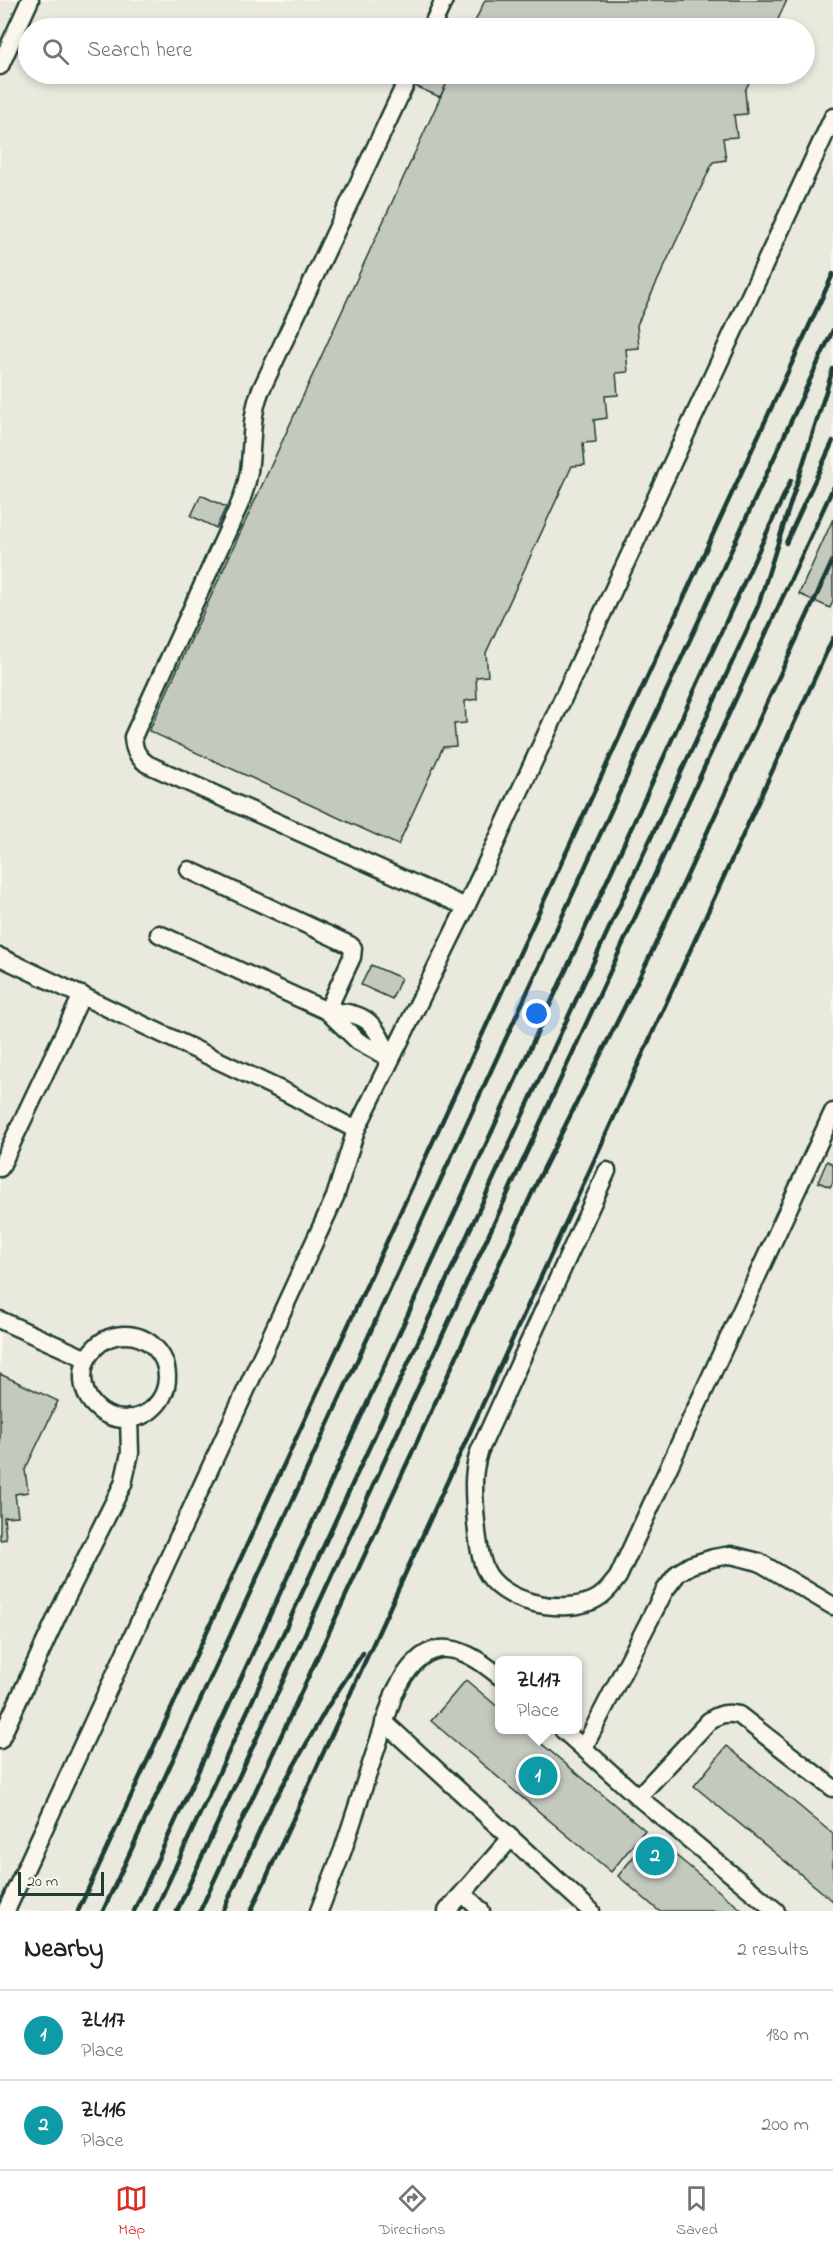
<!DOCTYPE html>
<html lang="en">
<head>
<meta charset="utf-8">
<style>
	body { margin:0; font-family:"Indie Flower",sans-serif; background:#f2f2f2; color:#202124 }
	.scale { position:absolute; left:18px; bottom:15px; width:86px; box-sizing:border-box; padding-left:6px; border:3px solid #1f3d34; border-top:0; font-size:16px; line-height:21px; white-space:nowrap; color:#1f3d34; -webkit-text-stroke:4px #fbf7ec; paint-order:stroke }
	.you { position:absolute; left:537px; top:1014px; width:21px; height:21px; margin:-15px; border:4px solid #fff; border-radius:50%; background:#1a73e8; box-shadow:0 0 0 9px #1a73e833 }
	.badge { display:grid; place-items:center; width:39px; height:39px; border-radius:50%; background:#d93025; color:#fff; font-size:20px; font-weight:700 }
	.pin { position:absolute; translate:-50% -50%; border:3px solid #fff; box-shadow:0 2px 6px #0006 }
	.popup { position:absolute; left:495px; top:1656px; width:87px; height:78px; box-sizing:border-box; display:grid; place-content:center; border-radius:9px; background:#fff; filter:drop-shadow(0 2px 4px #0005); font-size:20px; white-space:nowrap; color:#757577 }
	.popup b { font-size:22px; color:#202124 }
	.popup::after { content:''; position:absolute; left:50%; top:100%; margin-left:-12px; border:12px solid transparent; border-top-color:#fff }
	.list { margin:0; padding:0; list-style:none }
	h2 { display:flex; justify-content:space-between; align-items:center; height:78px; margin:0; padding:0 24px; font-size:26px }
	h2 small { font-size:20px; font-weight:400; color:#757577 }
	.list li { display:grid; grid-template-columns:39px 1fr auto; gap:18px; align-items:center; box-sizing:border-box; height:90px; padding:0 24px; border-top:2px solid #e0e0e0 }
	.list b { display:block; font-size:22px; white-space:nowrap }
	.list p { margin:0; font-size:20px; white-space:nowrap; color:#757577 }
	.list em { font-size:20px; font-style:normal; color:#757577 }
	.icon { flex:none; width:33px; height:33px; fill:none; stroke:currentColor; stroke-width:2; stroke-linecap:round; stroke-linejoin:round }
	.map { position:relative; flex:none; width:833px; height:1911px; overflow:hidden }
	.search { position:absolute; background:#fff; box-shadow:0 3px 9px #0003; left:18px; right:18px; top:18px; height:66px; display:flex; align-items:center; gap:15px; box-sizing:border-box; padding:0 21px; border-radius:33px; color:#757577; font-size:22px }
	.sheet { height:258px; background:#fff }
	nav { display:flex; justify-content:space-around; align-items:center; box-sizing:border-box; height:84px; border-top:2px solid #e0e0e0; background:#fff; font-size:16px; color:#757577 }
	nav a { display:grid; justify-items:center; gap:3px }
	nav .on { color:#d93025 }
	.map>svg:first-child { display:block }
	.built { fill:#eae9de; fill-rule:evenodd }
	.building { fill:#c4c9be; stroke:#1f3d34; stroke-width:1.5 }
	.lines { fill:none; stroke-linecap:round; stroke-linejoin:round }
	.lane-casing { stroke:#1f3d34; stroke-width:21 }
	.lane { stroke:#fbf7ec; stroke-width:16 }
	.rail { stroke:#1f3d34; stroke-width:4.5 }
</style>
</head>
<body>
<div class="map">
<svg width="833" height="1911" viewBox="0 0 833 1911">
	<rect width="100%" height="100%" fill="#fbf7ec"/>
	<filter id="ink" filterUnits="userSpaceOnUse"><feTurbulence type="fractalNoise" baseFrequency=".0167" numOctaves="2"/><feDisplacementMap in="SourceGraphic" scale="12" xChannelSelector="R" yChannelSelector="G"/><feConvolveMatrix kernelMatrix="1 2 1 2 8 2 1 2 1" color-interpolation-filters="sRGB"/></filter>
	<g filter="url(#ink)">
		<path class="built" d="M0,0H833V1911H0ZM28,28H804V74H28ZM499,1660H577V1730H499Z"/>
		<path class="building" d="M485,0H787L774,28H472Z
			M423,74H451L440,97L417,87Z
			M451,74H753L745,91L747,114L734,115L737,137L723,138L726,160L713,162L637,325L639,348L626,349L628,372L616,373L618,395L605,396L607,418L594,420L596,442L583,443L585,465L572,466L486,653L488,676L476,677L477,699L465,701L466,723L454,724L456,746L443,747L398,845L149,731Z
			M201,495L226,507L216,528L191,516Z
			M833,519V601L830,608L799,594Z
			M371,965L401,978L392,999L361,985Z
			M827,1161L833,1164V1182L830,1187L818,1182Z
			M0,1374L58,1401L25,1470L28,1492L15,1494L18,1516L4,1517L6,1539L0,1540Z
			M466,1680L499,1708V1730H525L645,1830L611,1872L431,1721Z
			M727,1746L833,1834V1901L694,1786Z
			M651,1835L743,1911H659L618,1876Z"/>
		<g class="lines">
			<g class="lane-casing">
				<path id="lane" d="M431,28L444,0
					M0,66L30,0
					M410,74L260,392C250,418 253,444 249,471C247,484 243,496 238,508L133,737C134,750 137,756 147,764L466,907
					M159,934L327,1011L352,957L353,948L350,945L189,870
					M0,957L287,1093L356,1130
					M327,1011C370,1013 373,1022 391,1059L358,1041Z
					M0,1168L82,995
					M607,1171L479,1452C476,1462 474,1472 474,1483C474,1504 477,1551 485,1569C501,1603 560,1614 592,1601C604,1596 610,1587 618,1577L833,1112
					M0,1320L87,1359
					M83 1377a42 42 0 1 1 84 0a42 42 0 1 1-84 0Z
					M384,1722L591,1911
					M563,1730L638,1797L776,1911
					M0,1740L60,1610L123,1484L130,1453L129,1418
					M584,1747L665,1590L678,1573L691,1565L713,1558L731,1555L759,1562L833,1606
					M638,1797L709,1721C719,1714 727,1712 739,1715L833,1788
					M463,1893L481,1911
					M6,1911L335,1197L356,1130L466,907L833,117
					M319,1911L343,1850L394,1694C422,1637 453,1637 499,1676
					M447,1911L511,1838"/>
			</g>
			<use href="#lane" class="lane"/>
			<path class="rail" d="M786,543L833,441
				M78,1911L833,274
				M103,1911L833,330
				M134,1911L791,480
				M155,1911L758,606L833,369
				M177,1911L833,488
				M200,1911L539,1178L649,958L833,560
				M223,1911L272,1804L328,1706L363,1653
				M251,1911L833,638"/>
		</g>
	</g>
</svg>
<div class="scale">20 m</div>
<div class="you"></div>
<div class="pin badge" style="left:538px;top:1776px;background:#0f9aa8">1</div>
<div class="popup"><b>ZL117</b>Place</div>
<div class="pin badge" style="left:655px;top:1856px;background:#0f9aa8">2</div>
<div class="search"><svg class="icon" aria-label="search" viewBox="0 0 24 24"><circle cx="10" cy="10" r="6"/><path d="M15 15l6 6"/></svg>Search here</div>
</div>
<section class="sheet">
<h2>Nearby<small>2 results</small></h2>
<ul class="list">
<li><span class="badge" style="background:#0f9aa8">1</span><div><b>ZL117</b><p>Place</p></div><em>180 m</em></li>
<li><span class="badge" style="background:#0f9aa8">2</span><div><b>ZL116</b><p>Place</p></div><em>200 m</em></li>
</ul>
</section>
<nav>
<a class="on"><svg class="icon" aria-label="map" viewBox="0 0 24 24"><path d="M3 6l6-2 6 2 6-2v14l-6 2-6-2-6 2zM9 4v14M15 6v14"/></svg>Map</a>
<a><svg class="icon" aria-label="directions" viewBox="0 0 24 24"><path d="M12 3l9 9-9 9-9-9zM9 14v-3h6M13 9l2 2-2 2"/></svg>Directions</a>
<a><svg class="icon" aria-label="saved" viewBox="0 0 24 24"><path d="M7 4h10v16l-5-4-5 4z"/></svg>Saved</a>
</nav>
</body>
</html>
